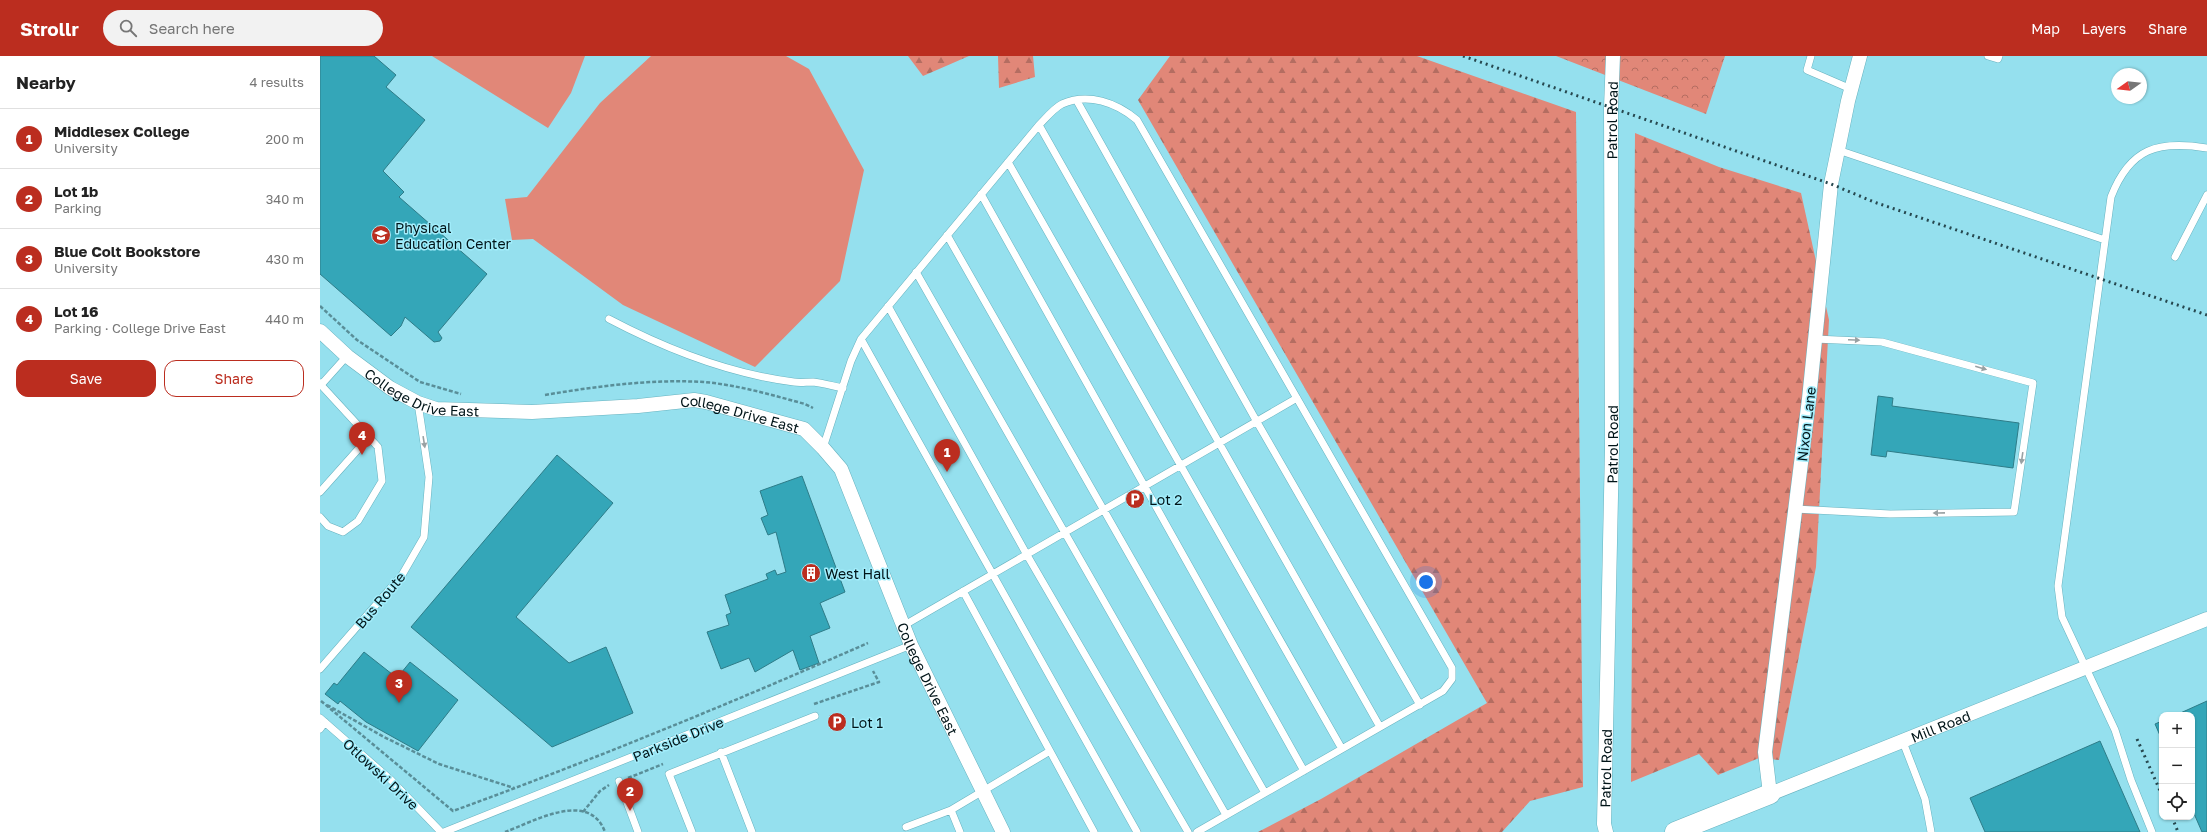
<!DOCTYPE html>
<html lang="en">
<head>
<meta charset="utf-8">
<style>
	body { margin:0; font-family:"Golos Text",sans-serif; background:#f2f2f2; color:#222 }
	.controls { position:absolute; right:12px; bottom:12px; display:grid; overflow:hidden; border-radius:8px; box-shadow:0 1px 3px #0004 }
	.controls button { width:36px; height:36px; display:grid; place-items:center; padding:0; border:0; border-bottom:1px solid #e0e0e0; background:#fff; color:#222; font:20px sans-serif }
	.compass { position:absolute; left:1791px; top:12px; width:36px; height:36px; border-radius:50%; background:#fff; box-shadow:0 1px 3px #0004; rotate:255deg }
	.you { position:absolute; left:1106px; top:526px; width:14px; height:14px; margin:-10px; border:3px solid #fff; border-radius:50%; background:#1a73e8; box-shadow:0 0 0 6px #1a73e833 }
	.badge { display:grid; place-items:center; width:26px; height:26px; border-radius:50%; background:#bb2d1f; color:#fff; font-size:13px; font-weight:700 }
	.pin { position:absolute; translate:-50% -33px; filter:drop-shadow(0 1px 2px #0008) }
	.pin::after { content:''; position:absolute; top:21px; width:14px; height:12px; background:inherit; clip-path:polygon(0 0,100% 0,50% 100%) }
	.list { margin:0; padding:0; list-style:none }
	h2 { display:flex; justify-content:space-between; align-items:center; height:52px; margin:0; padding:0 16px; font-size:17px }
	h2 small { font-size:13px; font-weight:400; color:#767676 }
	.list li { display:grid; grid-template-columns:26px 1fr auto; gap:12px; align-items:center; box-sizing:border-box; height:60px; padding:0 16px; border-top:1px solid #e0e0e0 }
	.list b { display:block; font-size:15px; white-space:nowrap }
	.list p { margin:0; font-size:13px; white-space:nowrap; color:#767676 }
	.list em { font-size:13px; font-style:normal; color:#767676 }
	.actions { display:flex; gap:8px; padding:12px 16px }
	.actions a { flex:1; padding:9px 0; border:1px solid #bb2d1f; border-radius:12px; text-align:center; font-size:14px; color:#bb2d1f }
	.actions .main { background:#bb2d1f; color:#fff }
	.icon { flex:none; width:22px; height:22px; fill:none; stroke:currentColor; stroke-width:2; stroke-linecap:round; stroke-linejoin:round }
	.map { position:relative; flex:none; width:1887px; height:776px; overflow:hidden }
	header { display:flex; align-items:center; gap:24px; box-sizing:border-box; height:56px; padding:0 20px; background:#bb2d1f; color:#fff }
	header strong { font-size:19px }
	nav { display:flex; gap:22px; margin-inline-start:auto; font-size:14px }
	.search { width:280px; height:36px; background:#f2f2f2; display:flex; align-items:center; gap:10px; box-sizing:border-box; padding:0 14px; border-radius:22px; color:#767676; font-size:15px }
	main { display:flex }
	aside { flex:1; background:#fff }
	.map>svg:first-child { display:block }
	.forest { fill:url(#forest-firs) }
	.park { fill:url(#park-crowns) }
	.garden { fill:#e18778 }
	.building { fill:#34a6b8; stroke:#2e7c88 }
	.lines { fill:none; stroke-linecap:round; stroke-linejoin:round }
	.lane-casing { stroke:#67b2bf; stroke-width:8 }
	.street-casing { stroke:#67b2bf; stroke-width:15 }
	.secondary-casing { stroke:#67b2bf; stroke-width:21 }
	.path { stroke:#598e98; stroke-width:2.5; stroke-dasharray:4 2; stroke-linecap:butt }
	.lane { stroke:#fff; stroke-width:7 }
	.street { stroke:#fff; stroke-width:14 }
	.secondary { stroke:#fff; stroke-width:20 }
	.rail { stroke:#26484f; stroke-width:3; stroke-dasharray:2 4; stroke-linecap:butt }
	.oneway { fill:#99a1a3 }
	.labels { text-anchor:middle; dominant-baseline:central; stroke-width:3; stroke-linejoin:round; paint-order:stroke }
	.street-label { font-size:14px; fill:#001418; stroke:#a2edfb }
	.poi-label { font-size:14px; fill:#001418; stroke:#a2edfb; text-anchor:start }
</style>
</head>
<body>
<header>
<strong>Strollr</strong>
<div class="search"><svg class="icon" aria-label="search" viewBox="0 0 24 24"><circle cx="10" cy="10" r="6"/><path d="M15 15l6 6"/></svg>Search here</div>
<nav><a>Map</a><a>Layers</a><a>Share</a></nav>
</header>
<main>
<aside>
<h2>Nearby<small>4 results</small></h2>
<ul class="list">
<li><span class="badge">1</span><div><b>Middlesex College</b><p>University</p></div><em>200 m</em></li>
<li><span class="badge">2</span><div><b>Lot 1b</b><p>Parking</p></div><em>340 m</em></li>
<li><span class="badge">3</span><div><b>Blue Colt Bookstore</b><p>University</p></div><em>430 m</em></li>
<li><span class="badge">4</span><div><b>Lot 16</b><p>Parking · College Drive East</p></div><em>440 m</em></li>
</ul>
<div class="actions"><a class="main">Save</a><a>Share</a></div>
</aside>
<div class="map">
<svg width="1887" height="776" viewBox="0 0 1887 776">
	<defs>
		<pattern id="forest-firs" width="22" height="20" patternUnits="userSpaceOnUse"><rect width="22" height="20" fill="#e18778"/><path d="M5 1l3.5 6h-7zM16 11l3.5 6h-7z" fill="#b46d61"/></pattern>
		<pattern id="park-crowns" width="20" height="18" patternUnits="userSpaceOnUse"><rect width="20" height="18" fill="#e18778"/><path d="M2 6a3 3 0 1 1 6 0M12 15a3 3 0 1 1 6 0" fill="none" stroke="#b46d61"/></pattern>
	</defs>
	<rect width="100%" height="100%" fill="#95e0ee"/>
	<path class="forest" d="M588,0H649L603,20Z
		M678,0H713L715,21L679,32Z
		M850,0H1097L1256,56L1263,731L1210,745L1182,776H938L1001,743L1167,647L818,44Z
		M1315,77L1399,111L1481,137L1509,264L1496,511L1459,704L1439,702L1398,719L1379,698L1311,726Z"/>
	<path class="park" d="M1236,0H1405L1386,58Z"/>
	<path class="garden" d="M112,0H265L251,37L228,72Z
		M331,0H466L489,13L544,114L520,225L435,311L303,249L213,183L192,184L185,143L207,141L280,47Z"/>
	<path class="building" d="M0,0H54L76,19L66,31L105,64L63,115L84,136L79,141L167,218L118,276L122,282L120,285L114,286L85,261L81,270L71,280L0,218Z
		M1558,340L1573,342L1572,350L1699,367L1693,412L1567,395L1566,401L1551,399Z
		M237,399L293,447L196,561L249,607L286,591L313,657L232,691L91,571Z
		M482,420L525,536L500,547L510,572L490,580L499,607L480,614L473,594L435,616L429,602L401,613L387,576L409,569L406,559L411,557L405,539L448,523L446,518L455,514L457,519L466,516L456,476L448,479L441,462L448,459L440,435Z
		M44,596L77,622L90,606L138,644L98,695L46,666L20,645L18,648L5,638L14,627L17,629Z
		M1887,645V776H1882L1872,753V659H1856Z
		M1842,665V684L1835,668Z
		M1780,685L1820,776H1665L1650,742Z"/>
	<g class="lines">
		<g class="lane-casing">
			<path id="lane" d="M1491,0L1487,14L1531,33
				M1668,0L1678,3L1679,0
				M757,45L937,366L1100,649
				M719,69L1060,671
				M1518,94L1785,184
				M688,106L1022,693
				M661,138L984,715
				M627,179L945,737
				M1855,201L1887,139
				M596,216L906,759
				M568,250L707,499L868,776
				M289,263C346,293 410,318 474,326C480,327 486,326 493,326C502,327 513,330 523,332
				M541,283L817,776
				M0,327L1,329L27,300
				M503,392L531,305L541,283L719,69C725,63 734,52 742,48C768,36 797,47 817,64L1132,612V623L1123,635L877,776
				M0,436L49,381
				M1475,453L1570,458L1694,456L1713,327L1562,286L1495,283
				M0,461L8,470L23,476L38,465L62,425L58,391L1,329
				M643,535L774,776
				M583,570L977,342
				M0,613L82,519L104,481L109,421L98,347
				M0,662L71,724L121,776
				M0,673L5,666
				M1583,686L1605,743L1611,776
				M401,696L432,776
				M299,725L318,776
				M631,754L640,776
				M586,771L631,754L730,695
				M124,776L591,589
				M372,776L349,718L495,660
				M1832,776L1811,724L1795,674L1742,561L1738,530L1791,141C1810,92 1838,84 1887,92"/>
		</g>
		<g class="street-casing">
			<g id="street">
				<path id="s1" d="M1540,0L1528,45L1511,128L1489,343L1445,696L1450,738L1887,563"/>
				<path id="s2" d="M0,275L27,300L70,332L98,347L116,353L212,356L318,350L374,344L386,346L484,373L503,392L521,413L591,589L683,776"/>
				<path id="s3" d="M1286,776L1284,768L1292,393L1291,52L1293,0"/>
			</g>
		</g>
		<g class="secondary-casing">
			<path id="secondary" d="M1355,776L1450,738"/>
		</g>
		<path class="path" d="M0,250L37,284L100,326L141,338
			M225,339C278,330 331,323 384,326C418,329 452,339 485,348L493,352
			M1,645L133,755C273,704 411,647 548,587
			M494,648L559,626L553,615
			M7,649L64,681L119,708L194,732
			M308,722L343,708
			M263,756L280,735L289,729
			M185,776C213,766 269,733 285,776"/>
		<use href="#lane" class="lane"/>
		<use href="#street" class="street"/>
		<use href="#secondary" class="secondary"/>
		<path class="rail" d="M1143,0L1511,128L1554,146L1887,259
			M1817,683L1842,739
			M1852,761L1858,776"/>
	</g>
	<defs><path id="oneway-solid" d="M-6-.8H1V-3.2L6.5 0L1 3.2V.8H-6Z"/></defs>
	<g class="oneway">
		<use href="#oneway-solid" transform="translate(1534 284) rotate(3)"/>
		<use href="#oneway-solid" transform="translate(1661 312) rotate(16)"/>
		<use href="#oneway-solid" transform="translate(104 386) rotate(81)"/>
		<use href="#oneway-solid" transform="translate(1702 402) rotate(98)"/>
		<use href="#oneway-solid" transform="translate(1619 457) rotate(179)"/>
	</g>
	<defs>
		<g id="university-disc" transform="scale(1)"><circle r="9.5" fill="#bb2d1f" stroke="#a2edfb"/><path d="M0-5L7-2L0 1L-7-2ZM-4 1L0 2.5L4 1V4Q0 6-4 4Z" fill="#fff"/></g>
		<g id="parking-disc" transform="scale(1)"><circle r="9.5" fill="#bb2d1f" stroke="#a2edfb"/><path d="M-3.5-5.5H1a3.5 3.5 0 0 1 0 7H-1V5.5H-3.5ZM-1-3.4V-.6H.8a1.4 1.4 0 0 0 0-2.8Z" fill="#fff"/></g>
		<g id="building-disc" transform="scale(1)"><circle r="9.5" fill="#bb2d1f" stroke="#a2edfb"/><path d="M-4-6H4V6H1V3H-1V6H-4ZM-2.5-4.3h1.7v1.8h-1.7ZM.8-4.3h1.7v1.8H.8ZM-2.5-1h1.7V.8h-1.7ZM.8-1h1.7V.8H.8Z" fill="#fff"/></g>
	</defs>
	<g fill-rule="evenodd">
		<use href="#university-disc" x="61" y="179"/>
		<use href="#parking-disc" x="815" y="443"/>
		<use href="#building-disc" x="491" y="517"/>
		<use href="#parking-disc" x="517" y="666"/>
	</g>
	<g class="labels">
		<g class="street-label">
			<text stroke="none"><textPath href="#s3" startOffset="712">Patrol Road</textPath></text>
			<text stroke="none"><textPath href="#s2" startOffset="123">College Drive East</textPath></text>
			<text stroke="none"><textPath href="#s2" startOffset="447">College Drive East</textPath></text>
			<text transform="translate(1486 368) rotate(-83)">Nixon Lane</text>
			<text stroke="none"><textPath href="#s3" startOffset="388">Patrol Road</textPath></text>
			<text transform="translate(60 544) rotate(-50)">Bus Route</text>
			<text stroke="none"><textPath href="#s2" startOffset="795">College Drive East</textPath></text>
			<text stroke="none"><textPath href="#s1" startOffset="929">Mill Road</textPath></text>
			<text transform="translate(358 683) rotate(-22)">Parkside Drive</text>
			<text stroke="none"><textPath href="#s3" startOffset="64">Patrol Road</textPath></text>
			<text transform="translate(61 718) rotate(43)">Otlowski Drive</text>
		</g>
		<g class="poi-label">
			<text x="75" y="171">Physical<tspan x="75" dy="16">Education Center</tspan></text>
			<text x="829" y="443">Lot 2</text>
			<text x="505" y="517">West Hall</text>
			<text x="531" y="666">Lot 1</text>
		</g>
	</g>
</svg>
<div class="controls">
<button>+</button>
<button>−</button>
<button><svg class="icon" aria-label="locate" viewBox="0 0 24 24"><circle cx="12" cy="12" r="6"/><path d="M12 2v4M12 18v4M2 12h4M18 12h4"/></svg></button>
</div>
<svg class="compass" viewBox="-18 -18 36 36"><path d="M0-13l5 13h-10z" fill="#e53935"/><path d="M0 13l5-13h-10z" fill="#767676"/></svg>
<div class="you"></div>
<div class="pin badge" style="left:627px;top:416px">1</div>
<div class="pin badge" style="left:310px;top:755px">2</div>
<div class="pin badge" style="left:79px;top:647px">3</div>
<div class="pin badge" style="left:42px;top:399px">4</div>
</div>
</main>
</body>
</html>
